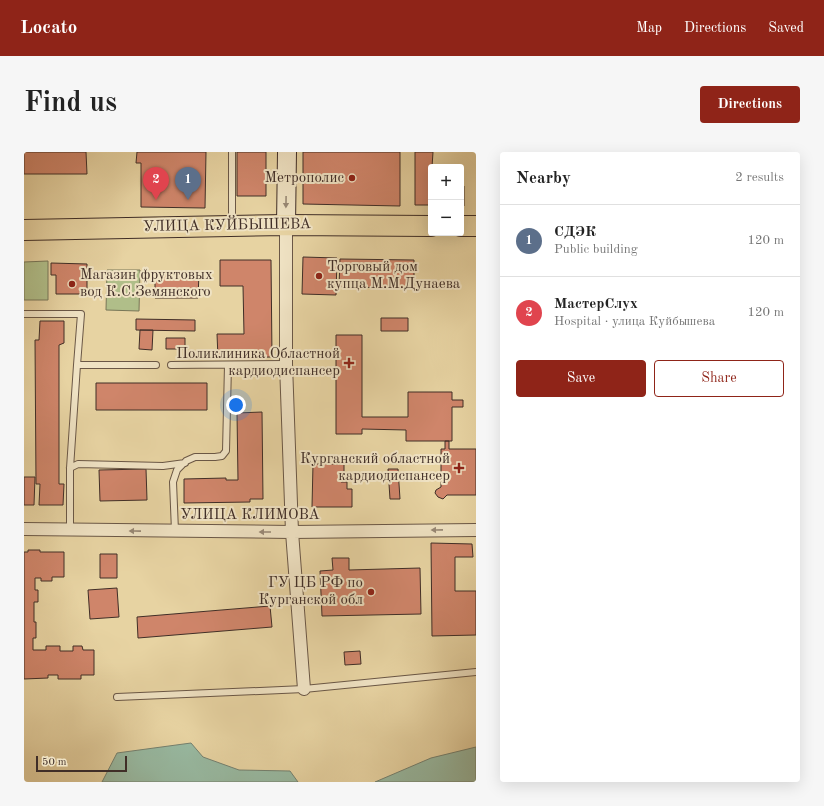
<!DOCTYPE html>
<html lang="en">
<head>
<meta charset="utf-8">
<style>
	body { margin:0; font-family:"Old Standard TT",serif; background:#f6f6f6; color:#222 }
	.controls { position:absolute; right:12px; top:12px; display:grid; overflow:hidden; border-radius:4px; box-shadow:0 4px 16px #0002 }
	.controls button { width:36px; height:36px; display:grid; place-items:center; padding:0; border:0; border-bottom:1px solid #e0e0e0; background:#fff; color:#222; font:20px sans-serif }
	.scale { position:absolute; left:12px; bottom:10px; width:91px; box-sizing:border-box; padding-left:4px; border:2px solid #402e27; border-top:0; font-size:11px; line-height:14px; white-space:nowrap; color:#402e27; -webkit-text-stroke:3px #efe2c3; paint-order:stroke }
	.you { position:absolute; left:212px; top:253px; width:14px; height:14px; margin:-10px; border:3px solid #fff; border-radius:50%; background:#1a73e8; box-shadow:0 0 0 6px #1a73e833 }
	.badge { display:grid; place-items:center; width:26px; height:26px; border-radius:50%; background:#8f2418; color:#fff; font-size:13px; font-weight:700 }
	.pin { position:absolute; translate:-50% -33px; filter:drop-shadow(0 1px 2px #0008) }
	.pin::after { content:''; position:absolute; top:21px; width:14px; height:12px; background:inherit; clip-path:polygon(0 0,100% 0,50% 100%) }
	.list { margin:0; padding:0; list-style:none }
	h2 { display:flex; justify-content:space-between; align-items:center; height:52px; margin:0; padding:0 16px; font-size:17px }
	h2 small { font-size:13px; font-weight:400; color:#767676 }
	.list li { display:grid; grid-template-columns:26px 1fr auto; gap:12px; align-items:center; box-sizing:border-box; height:72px; padding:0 16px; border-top:1px solid #e0e0e0 }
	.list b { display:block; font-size:15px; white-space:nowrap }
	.list p { margin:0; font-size:13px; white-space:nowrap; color:#767676 }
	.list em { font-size:13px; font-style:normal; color:#767676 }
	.actions { display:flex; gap:8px; padding:12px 16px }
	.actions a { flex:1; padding:9px 0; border:1px solid #8f2418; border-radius:4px; text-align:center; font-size:14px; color:#8f2418 }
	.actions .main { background:#8f2418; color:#fff }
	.map { position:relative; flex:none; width:452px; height:630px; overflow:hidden; border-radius:4px }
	header { display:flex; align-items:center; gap:24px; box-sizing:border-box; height:56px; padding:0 20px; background:#8f2418; color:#fff }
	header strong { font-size:19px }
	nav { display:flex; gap:22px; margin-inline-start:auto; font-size:14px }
	.intro { display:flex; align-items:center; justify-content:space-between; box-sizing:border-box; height:96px; padding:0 24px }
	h1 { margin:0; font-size:28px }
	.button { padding:10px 18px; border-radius:4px; background:#8f2418; color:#fff; font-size:14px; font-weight:700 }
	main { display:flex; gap:24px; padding:0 24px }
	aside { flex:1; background:#fff; border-radius:4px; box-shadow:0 4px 16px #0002 }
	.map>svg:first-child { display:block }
	.green { fill:#b0be89; stroke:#787658 }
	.water { fill:#98b9a1; stroke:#758170 }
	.building { fill:#cf856a; stroke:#402e27 }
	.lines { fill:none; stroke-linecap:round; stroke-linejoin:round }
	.lane-casing { stroke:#6a5746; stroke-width:8 }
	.street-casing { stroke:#6a5746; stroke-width:14 }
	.secondary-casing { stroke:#402e27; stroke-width:20 }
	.primary-casing { stroke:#402e27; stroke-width:22 }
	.lane { stroke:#efe2c3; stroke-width:6 }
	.street { stroke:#efe2c3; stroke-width:12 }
	.secondary { stroke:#efe2c3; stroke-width:18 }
	.primary { stroke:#e7d3a2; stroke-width:20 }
	.oneway { fill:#988875 }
	.poi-dot { fill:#8f2418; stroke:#efe2c3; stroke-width:1.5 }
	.labels { text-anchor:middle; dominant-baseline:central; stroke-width:4; stroke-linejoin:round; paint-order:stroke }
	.poi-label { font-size:15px; fill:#402e27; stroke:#efe2c3; text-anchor:end }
	.street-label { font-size:15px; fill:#402e27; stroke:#efe2c3 }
</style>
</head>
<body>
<header>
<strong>Locato</strong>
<nav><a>Map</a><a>Directions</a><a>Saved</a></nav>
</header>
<div class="intro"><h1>Find us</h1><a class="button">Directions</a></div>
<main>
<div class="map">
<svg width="452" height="630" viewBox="0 0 452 630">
	<rect width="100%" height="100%" fill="#e7d3a2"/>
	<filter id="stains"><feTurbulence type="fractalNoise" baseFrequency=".005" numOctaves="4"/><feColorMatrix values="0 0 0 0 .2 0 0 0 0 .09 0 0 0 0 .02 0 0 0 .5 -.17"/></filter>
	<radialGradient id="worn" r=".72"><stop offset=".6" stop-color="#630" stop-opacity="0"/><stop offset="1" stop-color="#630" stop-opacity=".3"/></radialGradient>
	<path class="green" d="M24,109V148H0V110Z
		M83,118H116L115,159L82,158Z"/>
	<path class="water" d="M167,591L179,605L215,618L266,619L274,630H78L93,601Z
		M452,595V630H351L407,606Z"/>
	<path class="building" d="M0,0H62L63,22H0Z
		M113,0H182L181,56L117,55V11H112Z
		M213,0H242V44H213Z
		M279,0H376V54L279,52Z
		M391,0H409L408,15H407V53H391Z
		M437,34H440V54H437Z
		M279,105L313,106L312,143L278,142Z
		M316,107L390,108V136L315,135Z
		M196,108H247L248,205L194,206L193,182H220L219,134H196Z
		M27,111L63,112V142H32V123H27Z
		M131,121H175L174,146H131Z
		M357,166H384V179H357Z
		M112,167L171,168V179L112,178Z
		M16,169H40V191L35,193V332H40L39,353H15L16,332H12L11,188H15Z
		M116,178H129L128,198L115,197Z
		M312,183H338V265H384V240H428V248H439V255H428V289H382V278L338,277V282H312Z
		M142,186H161V197H142Z
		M72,231H183V258H72Z
		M238,260L239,347H226V350L160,351V327L202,326V328H214L213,261Z
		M421,289H425V297H452V343H423L419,347L414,345L411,341L412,338L417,335V297H421Z
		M289,312H320V322H317V330H323V337H328V355H288Z
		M122,317L123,348L76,349L75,318Z
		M364,317H374L376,347H366Z
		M0,325H11L10,353H0Z
		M407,391L448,392L449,405H431V439H452V483L408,484Z
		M4,398H16V400H40V425H28V429H17V426H11V438H14V450H10V470H12V486H9V498H22V494H36V499H49V494H58L59,498H70V523H57V527H34V523H24V526L0,527V400H4Z
		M76,402H93V426H76Z
		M308,406H325V418L396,416L397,462L298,464L296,419L309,418Z
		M93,436L95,465L66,467L64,438Z
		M246,454L248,475L114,486L113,465Z
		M336,499L337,512L321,513L320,500Z"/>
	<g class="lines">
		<g class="lane-casing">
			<path id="lane" d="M208,0V72
				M0,162H57L53,213H132
				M147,213L262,212
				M46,316L54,312L139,314L161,311
				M46,378V316L53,213
				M151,379L149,330L153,318L162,309L171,305H191L198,304L202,299L204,213
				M93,545L280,537L452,520"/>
		</g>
		<g class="street-casing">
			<path id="street" d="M262,73V212L268,380L280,537
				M0,377L268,380L452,378"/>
		</g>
		<g class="secondary-casing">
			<path id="secondary" d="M262,73L263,0"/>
		</g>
		<g class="primary-casing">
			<path id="primary" d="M437,74H452
				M0,78L262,73L407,74"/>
		</g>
		<use href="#lane" class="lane"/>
		<use href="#street" class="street"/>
		<use href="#secondary" class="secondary"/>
		<use href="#primary" class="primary"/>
	</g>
	<defs><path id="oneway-solid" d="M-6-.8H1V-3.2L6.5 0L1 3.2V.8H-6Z"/></defs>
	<g class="oneway">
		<use href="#oneway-solid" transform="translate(262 50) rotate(91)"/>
		<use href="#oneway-solid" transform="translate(413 378) rotate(179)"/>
		<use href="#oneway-solid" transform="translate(111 379) rotate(-179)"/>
		<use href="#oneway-solid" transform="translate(241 380) rotate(-180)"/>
	</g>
	<g class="poi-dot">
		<circle cx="328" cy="26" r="4"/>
		<circle cx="295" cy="124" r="4"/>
		<circle cx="48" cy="132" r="4"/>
		<path d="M323 205h4v4h4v4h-4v4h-4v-4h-4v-4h4z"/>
		<path d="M433 310h4v4h4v4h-4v4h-4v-4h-4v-4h4z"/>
		<circle cx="347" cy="440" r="4"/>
	</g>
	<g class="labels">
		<g class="poi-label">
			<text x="320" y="26">Метрополис</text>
			<text x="303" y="115" text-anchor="start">Торговый дом<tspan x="303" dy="17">купца М.М.Дунаева</tspan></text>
			<text x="56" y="123" text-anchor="start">Магазин фруктовых<tspan x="56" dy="17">вод К.С.Земянского</tspan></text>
			<text x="316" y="202">Поликлиника Областной<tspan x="316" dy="17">кардиодиспансер</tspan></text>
			<text x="426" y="307">Курганский областной<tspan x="426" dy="17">кардиодиспансер</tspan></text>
			<text x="339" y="431">ГУ ЦБ РФ по<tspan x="339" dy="17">Курганской обл</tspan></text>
		</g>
		<g class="street-label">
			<text transform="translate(203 74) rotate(-1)">УЛИЦА КУЙБЫШЕВА</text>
			<text x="226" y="363">УЛИЦА КЛИМОВА</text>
		</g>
	</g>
	<rect width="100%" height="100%" filter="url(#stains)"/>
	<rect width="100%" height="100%" fill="url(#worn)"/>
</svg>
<div class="controls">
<button>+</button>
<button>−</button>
</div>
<div class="scale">50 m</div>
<div class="you"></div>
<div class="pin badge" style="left:164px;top:48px;background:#5c6f8a">1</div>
<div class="pin badge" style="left:132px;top:48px;background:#e0444e">2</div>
</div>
<aside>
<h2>Nearby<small>2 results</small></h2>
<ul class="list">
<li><span class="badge" style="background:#5c6f8a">1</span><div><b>СДЭК</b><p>Public building</p></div><em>120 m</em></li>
<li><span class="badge" style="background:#e0444e">2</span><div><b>МастерСлух</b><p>Hospital · улица Куйбышева</p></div><em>120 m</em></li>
</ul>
<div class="actions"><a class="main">Save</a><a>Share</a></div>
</aside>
</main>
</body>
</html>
